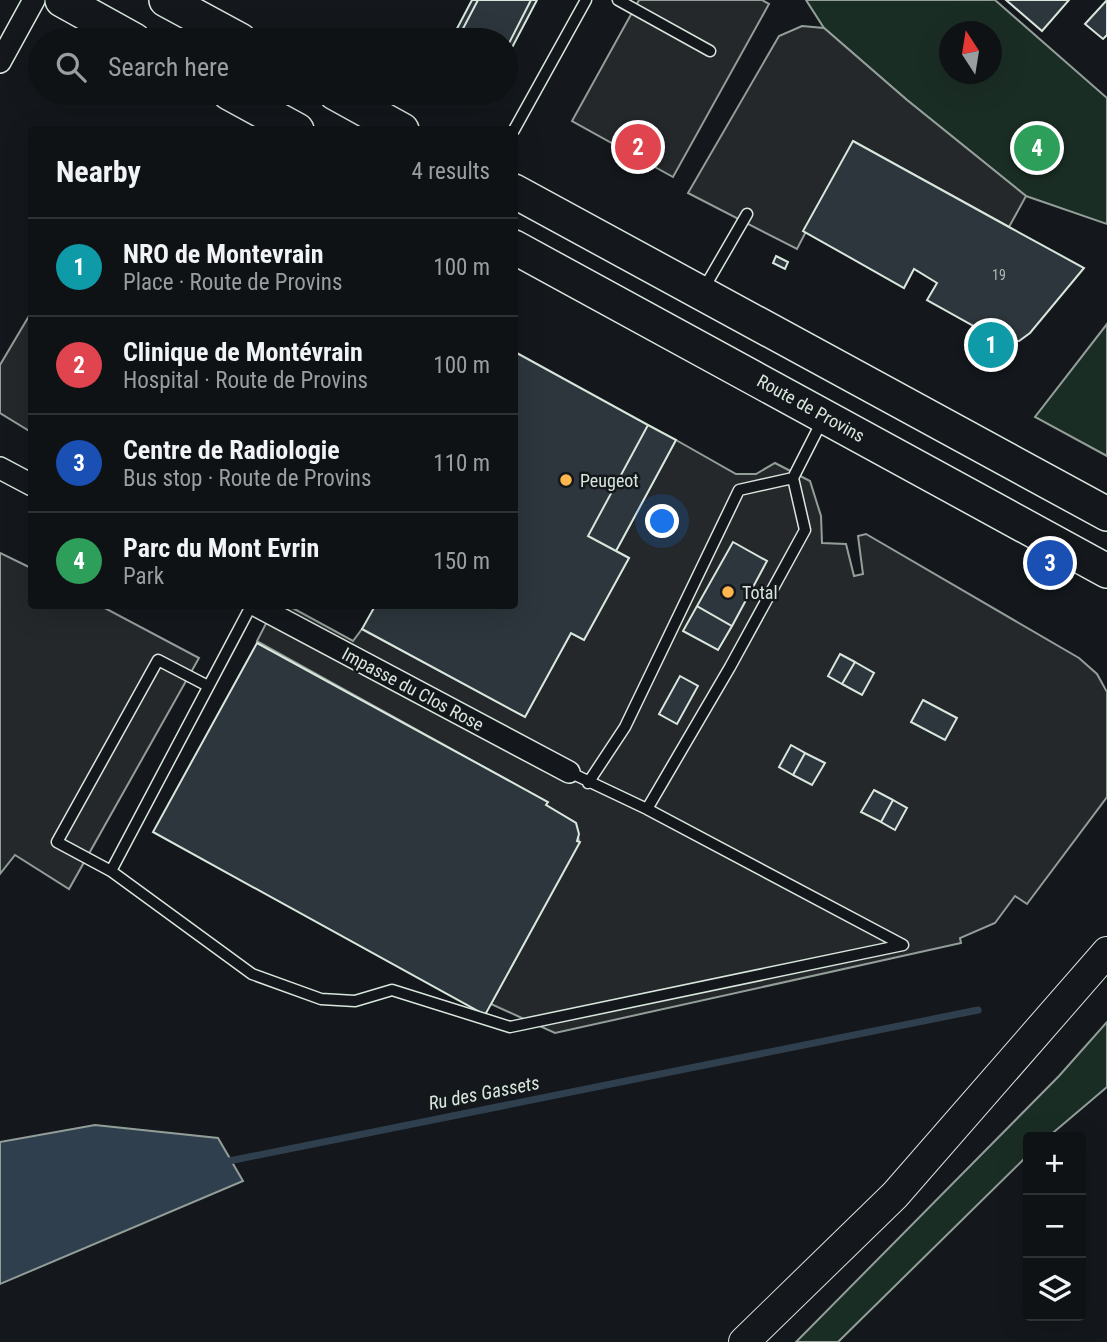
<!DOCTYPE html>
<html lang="en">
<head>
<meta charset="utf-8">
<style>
	body { margin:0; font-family:"Roboto Condensed",sans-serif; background:#1d2022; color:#f1f3f6 }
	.controls { position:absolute; right:21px; bottom:21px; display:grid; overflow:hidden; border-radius:7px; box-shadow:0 7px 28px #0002 }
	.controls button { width:63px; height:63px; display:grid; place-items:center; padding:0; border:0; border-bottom:2px solid #2f3234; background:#0f1215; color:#f1f3f6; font:35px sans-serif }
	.compass { position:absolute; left:939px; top:21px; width:63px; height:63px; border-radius:50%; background:#0f1215; box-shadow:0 7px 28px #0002; rotate:348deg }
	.you { position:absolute; left:663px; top:522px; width:24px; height:24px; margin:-18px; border:5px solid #fff; border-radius:50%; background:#1a73e8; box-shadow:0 0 0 10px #1a73e833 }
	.badge { display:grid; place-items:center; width:46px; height:46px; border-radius:50%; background:#0f766e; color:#fff; font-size:23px; font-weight:700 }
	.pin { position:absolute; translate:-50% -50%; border:4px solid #fff; box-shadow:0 2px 7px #0006 }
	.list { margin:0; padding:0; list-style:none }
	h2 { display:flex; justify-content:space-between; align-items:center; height:91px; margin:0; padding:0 28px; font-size:30px }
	h2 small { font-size:23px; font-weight:400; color:#9b9ea0 }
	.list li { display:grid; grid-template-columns:46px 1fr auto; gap:21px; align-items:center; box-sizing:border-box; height:98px; padding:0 28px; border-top:2px solid #2f3234 }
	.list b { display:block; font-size:26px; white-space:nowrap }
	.list p { margin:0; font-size:23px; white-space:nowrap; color:#9b9ea0 }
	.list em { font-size:23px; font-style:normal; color:#9b9ea0 }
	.icon { flex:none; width:38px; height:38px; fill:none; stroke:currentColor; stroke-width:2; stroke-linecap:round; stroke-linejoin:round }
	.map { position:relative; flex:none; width:1107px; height:1342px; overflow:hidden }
	.search { position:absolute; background:#0f1215; box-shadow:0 7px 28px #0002; left:28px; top:28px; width:490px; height:77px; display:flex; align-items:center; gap:18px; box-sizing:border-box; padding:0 24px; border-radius:38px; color:#9b9ea0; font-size:26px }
	.panel { position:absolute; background:#0f1215; box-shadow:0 7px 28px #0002; left:28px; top:126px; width:490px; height:483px; border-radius:7px }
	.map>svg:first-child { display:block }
	.green { fill:#1a2d24; stroke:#939e99; stroke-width:2; fill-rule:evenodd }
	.parking { fill:#24282b; stroke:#939e99; stroke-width:2 }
	.water { fill:#2f3f4d; stroke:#939e99; stroke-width:2 }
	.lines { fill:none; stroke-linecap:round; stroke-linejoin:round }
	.stream { stroke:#2f3f4d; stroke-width:7 }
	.building { fill:#2c363c; stroke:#d8e6dc; stroke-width:2 }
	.service-casing { stroke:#d8e6dc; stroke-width:13 }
	.minor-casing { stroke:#d8e6dc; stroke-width:24 }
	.secondary-casing { stroke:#d8e6dc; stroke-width:32 }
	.primary-casing { stroke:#d8e6dc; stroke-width:36 }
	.service { stroke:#14181c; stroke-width:10 }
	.minor { stroke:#14181c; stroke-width:21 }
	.secondary { stroke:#14181c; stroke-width:30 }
	.primary { stroke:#14181c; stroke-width:33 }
	.poi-dot { fill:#ffb74d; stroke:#14181c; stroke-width:2.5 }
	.labels { text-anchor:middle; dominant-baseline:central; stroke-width:5; stroke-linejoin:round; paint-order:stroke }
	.number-label { font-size:14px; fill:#adbab4 }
	.street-label { font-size:18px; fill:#d8e6dc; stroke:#14181c }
	.poi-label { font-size:18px; fill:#d8e6dc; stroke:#14181c; text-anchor:start }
	.water-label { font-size:19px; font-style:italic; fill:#d8e6dc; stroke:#14181c }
</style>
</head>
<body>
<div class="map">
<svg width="1107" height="1342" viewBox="0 0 1107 1342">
	<rect width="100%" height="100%" fill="#14181c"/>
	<path class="green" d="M806,0H995L1107,98V224L1026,196L907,100L824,28ZM950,32H992V74H950Z
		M1107,324V456L1035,417Z
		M1107,1022V1087L1048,1137H1028V1155L838,1342H796L1059,1076Z"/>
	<path class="parking" d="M639,0H762L769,4L673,177L572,121Z
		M802,26L824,28L907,100L1026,196L1009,227L853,141L797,249L688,193L779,36Z
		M29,316L32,317L31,432L0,413V365Z
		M676,440L736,474H756L775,463L810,481L821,516L822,543L846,544L854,576L863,574L858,536L866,534L1079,658L1097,674L1107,692V797L1027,904L1015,896L995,923L960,938L961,943L555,1033L491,1004L579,842L576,823L546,805L547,802L257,641L275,606H289L353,641L362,629L525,717L571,633L584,640L629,558L616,551Z
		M0,553L31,568L32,606H101L199,658L69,889L15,855L0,874Z"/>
	<path class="water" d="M95,1125L218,1138L243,1181L0,1284V1142Z"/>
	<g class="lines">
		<path class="stream" d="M224,1162L978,1010"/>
	</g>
	<path class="building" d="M472,0H478L457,40H451Z
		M478,0H531L506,49V40H457Z
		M531,0H537L506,59V49Z
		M1006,0H1069L1042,31Z
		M1107,0V35L1103,39L1085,24Z
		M853,141L1009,227L1084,268L1030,333L1019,341L1010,342L997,339L927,300L937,283L914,269L904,288L803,231Z
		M776,256L788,262L785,269L773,263Z
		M985,336L1001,345L996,353L981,344Z
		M515,352L648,425L588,536L629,558L584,640L571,633L525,717L362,629L375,606H514Z
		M648,425L676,440L616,551L588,536Z
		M733,542L767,561L732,626L697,606Z
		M697,606L732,626L718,650L683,631Z
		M257,643L548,802L546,805L576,823L579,834L577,841L580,842L485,1015L153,832Z
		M840,654L855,662L842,684L828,676Z
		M855,662L874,673L862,695L842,684Z
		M680,676L698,686L677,724L659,714Z
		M923,700L957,718L945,740L911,722Z
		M791,745L805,753L793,775L779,767Z
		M805,753L825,763L812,785L793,775Z
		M874,790L893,800L881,822L861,812Z
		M893,800L907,808L895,830L881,822Z"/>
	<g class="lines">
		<g class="service-casing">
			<path id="service" d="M618,0L710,51
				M514,130L586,0
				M703,290L747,214
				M793,478L822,421
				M208,686L158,660L57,842L111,871L252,974L321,999L355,1001L392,990L510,1027L903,945L647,809L569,772
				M588,783L625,727L739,490L793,478L805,530L730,667L647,809
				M111,871L251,606"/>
		</g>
		<g class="minor-casing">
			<path id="minor" d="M0,62L34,0
				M0,468L32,485
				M257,606L569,772"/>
		</g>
		<g class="secondary-casing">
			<path id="secondary" d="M744,1342L895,1195L1107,952"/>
		</g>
		<g class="primary-casing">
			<path id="primary" d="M62,0L134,40
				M166,0L240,40
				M229,93L297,130
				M335,93L402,130
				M514,191L1107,514
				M514,247L1107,571"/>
		</g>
		<use href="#service" class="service"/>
		<use href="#minor" class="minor"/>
		<use href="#secondary" class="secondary"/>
		<use href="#primary" class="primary"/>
	</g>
	<g class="poi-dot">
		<circle cx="566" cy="480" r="7"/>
		<circle cx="728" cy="592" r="7"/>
	</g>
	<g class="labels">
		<g class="number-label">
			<text x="999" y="275">19</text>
		</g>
		<g class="street-label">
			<text transform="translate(811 408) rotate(29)">Route de Provins</text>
			<text transform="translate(413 689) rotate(28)">Impasse du Clos Rose</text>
		</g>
		<g class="poi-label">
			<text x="580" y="480">Peugeot</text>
			<text x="742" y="592">Total</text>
		</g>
		<g class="water-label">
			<text transform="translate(484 1093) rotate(-11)">Ru des Gassets</text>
		</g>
	</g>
</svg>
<div class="controls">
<button>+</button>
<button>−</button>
<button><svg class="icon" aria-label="layers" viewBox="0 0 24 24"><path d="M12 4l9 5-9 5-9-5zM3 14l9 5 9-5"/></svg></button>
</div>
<svg class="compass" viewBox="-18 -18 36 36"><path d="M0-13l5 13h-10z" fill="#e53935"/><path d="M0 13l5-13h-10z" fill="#9b9ea0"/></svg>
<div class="you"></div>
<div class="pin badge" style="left:991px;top:345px;background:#0f9aa8">1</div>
<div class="pin badge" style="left:638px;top:147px;background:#e0444e">2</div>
<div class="pin badge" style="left:1050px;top:563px;background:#1a4fb4">3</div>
<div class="pin badge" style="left:1037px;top:148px;background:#2e9e5b">4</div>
<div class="search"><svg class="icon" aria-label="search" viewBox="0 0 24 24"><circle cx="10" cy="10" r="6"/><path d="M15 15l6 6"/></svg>Search here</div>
<section class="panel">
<h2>Nearby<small>4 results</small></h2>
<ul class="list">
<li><span class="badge" style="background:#0f9aa8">1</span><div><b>NRO de Montevrain</b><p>Place · Route de Provins</p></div><em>100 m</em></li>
<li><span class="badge" style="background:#e0444e">2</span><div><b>Clinique de Montévrain</b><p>Hospital · Route de Provins</p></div><em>100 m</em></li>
<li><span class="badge" style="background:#1a4fb4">3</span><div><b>Centre de Radiologie</b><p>Bus stop · Route de Provins</p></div><em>110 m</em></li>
<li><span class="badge" style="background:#2e9e5b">4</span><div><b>Parc du Mont Evrin</b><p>Park</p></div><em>150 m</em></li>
</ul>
</section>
</div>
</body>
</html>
